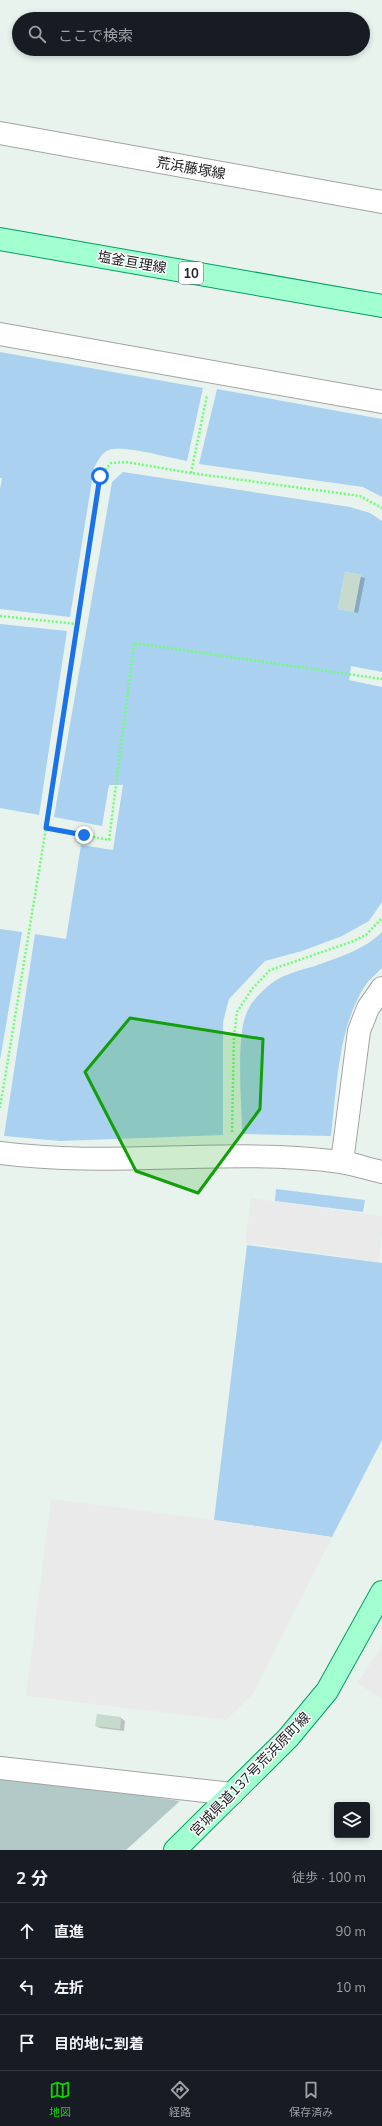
<!DOCTYPE html>
<html lang="ja">
<head>
<meta charset="utf-8">
<style>
	body { margin:0; font-family:Mulish,"Noto Sans JP",sans-serif; background:#242831; color:#f1f3f6 }
	.controls { position:absolute; right:12px; bottom:12px; display:grid; overflow:hidden; border-radius:4px; box-shadow:0 2px 6px #0003 }
	.controls button { width:36px; height:36px; display:grid; place-items:center; padding:0; border:0; border-bottom:1px solid #363941; background:#171b24; color:#f1f3f6; font:20px sans-serif }
	.stop { position:absolute; width:12px; height:12px; margin:-9px; border:3px solid #1a73e8; border-radius:50%; background:#fff }
	.stop.end { background:#1a73e8; border-color:#fff; box-shadow:0 1px 4px #0008 }
	.list { margin:0; padding:0; list-style:none }
	h2 { display:flex; justify-content:space-between; align-items:center; height:52px; margin:0; padding:0 16px; font-size:17px }
	h2 small { font-size:13px; font-weight:400; color:#9ea1a6 }
	.list li { display:grid; grid-template-columns:26px 1fr auto; gap:12px; align-items:center; box-sizing:border-box; height:56px; padding:0 16px; border-top:1px solid #363941 }
	.list b { display:block; font-size:15px; white-space:nowrap }
	.list em { font-size:13px; font-style:normal; color:#9ea1a6 }
	.icon { flex:none; width:22px; height:22px; fill:none; stroke:currentColor; stroke-width:2; stroke-linecap:round; stroke-linejoin:round }
	.map { position:relative; flex:none; width:382px; height:1850px; overflow:hidden }
	.search { position:absolute; background:#171b24; box-shadow:0 2px 6px #0003; left:12px; right:12px; top:12px; height:44px; display:flex; align-items:center; gap:10px; box-sizing:border-box; padding:0 14px; border-radius:22px; color:#9ea1a6; font-size:15px }
	.sheet { height:220px; background:#171b24 }
	nav { display:flex; justify-content:space-around; align-items:center; box-sizing:border-box; height:56px; border-top:1px solid #363941; background:#171b24; font-size:11px; color:#9ea1a6 }
	nav a { display:grid; justify-items:center; gap:2px }
	nav .on { color:#0dd400 }
	.map>svg:first-child { display:block }
	.construction { fill:#b2c9c7 }
	.grass { fill:#aad1f0; fill-rule:evenodd }
	.parking { fill:#eaeaea }
	.shadow { fill:#0003 }
	.building { fill:#c7dace }
	.lines { fill:none; stroke-linecap:round; stroke-linejoin:round }
	.minor-casing { stroke:#a3a3a3; stroke-width:24 }
	.major-casing { stroke:#00a061; stroke-width:24 }
	.path { stroke:#6dff72; stroke-width:2.5; stroke-dasharray:2 2; stroke-linecap:butt }
	.minor { stroke:#fff; stroke-width:22 }
	.major { stroke:#a1ffd0; stroke-width:22 }
	.route { stroke:#1a73e8; stroke-width:5 }
	.marked { fill:#139f0a; fill-opacity:0.2; stroke:#139f0a; stroke-width:3; stroke-linejoin:round }
	.labels { text-anchor:middle; dominant-baseline:central; stroke-width:3; stroke-linejoin:round; paint-order:stroke }
	.shield { fill:#fff; stroke:#646464; stroke-width:1 }
	.shield-label { font-size:13px; font-weight:bold; fill:#222 }
	.street-label { font-size:14px; fill:#222; stroke:#fff }
</style>
</head>
<body>
<div class="map">
<svg width="382" height="1850" viewBox="0 0 382 1850">
	<rect width="100%" height="100%" fill="#e8f3ee"/>
	<path class="construction" d="M0,1775L180,1801L126,1850H0Z"/>
	<path class="grass" d="M0,352L203,388L187,461C169,458 125,445 109,450C102,452 97,462 94,468L70,617L0,609V489L2,478H0Z
		M217,389L382,419V497L363,487L199,464Z
		M123,472L350,507L370,513L382,521V672L351,666L349,680L382,687V902L369,921L342,936L302,951L265,961L229,999L223,1022V1135L60,1141L4,1136L35,934L66,939L81,845L113,850L123,785H109L102,826L54,817L112,482ZM345,572L361,575L354,612L338,609Z
		M0,624L67,631L39,815L0,808Z
		M0,929L22,932L0,1060Z
		M382,932V968C377,973 371,978 367,983C338,1024 337,1087 331,1136L242,1134C242,1105 235,1033 248,1010C253,999 263,990 272,983C284,974 301,970 315,966C339,957 364,950 382,932Z
		M276,1189L365,1200L363,1212L275,1201Z
		M247,1245L382,1263V1440L332,1537L214,1520Z"/>
	<path class="parking" d="M251,1198L382,1216V1235L378,1262L245,1243Z
		M51,1499L214,1520L332,1537L253,1694L226,1720L26,1696Z
		M382,1646V1699L357,1683Z"/>
	<path class="shadow" d="M345,573L365,578L358,613L339,608Z
		M97,1715L121,1718L125,1721L124,1731L100,1728L96,1726Z"/>
	<path class="building" d="M345,572L361,575L354,612L338,609Z
		M97,1714L121,1717L120,1729L95,1726Z"/>
	<g class="lines">
		<g class="minor-casing">
			<path id="minor" d="M0,133L382,202
				M0,334L382,402
				M0,1153C113,1168 227,1147 341,1162C354,1164 368,1169 382,1172
				M342,1162L359,1031L368,1008L382,988
				M0,1768L232,1794"/>
		</g>
		<g class="major-casing">
			<path id="major" d="M0,239L382,306
				M175,1850L288,1738L327,1691L382,1592"/>
		</g>
		<path class="path" d="M191,473L207,395
			M0,616L77,624
			M46,828L109,840L134,643L382,679
			M0,1108L46,828L100,476L111,463L126,462L191,473L360,496L382,508
			M232,1132L234,1036L237,1012L252,989L270,970L351,942L366,935L382,918"/>
		<use href="#minor" class="minor"/>
		<use href="#major" class="major"/>
	</g>
	<g class="lines">
		<path class="route" d="M84,835L46,828L100,476"/>
	</g>
	<path class="marked" d="M130,1018L263,1039L260,1109L198,1193L136,1171L85,1072Z"/>
	<g class="labels">
		<rect class="shield" x="179" y="262" width="24" height="22" rx="3"/>
		<g class="shield-label">
			<text x="191" y="273">10</text>
		</g>
		<g class="street-label">
			<text transform="translate(191 168) rotate(10)">荒浜藤塚線</text>
			<text transform="translate(132 262) rotate(10)">塩釜亘理線</text>
			<text transform="translate(250 1774) rotate(-46)">宮城県道137号荒浜原町線</text>
		</g>
	</g>
</svg>
<div class="controls">
<button><svg class="icon" aria-label="layers" viewBox="0 0 24 24"><path d="M12 4l9 5-9 5-9-5zM3 14l9 5 9-5"/></svg></button>
</div>
<div class="stop" style="left:100px;top:476px"></div>
<div class="stop end" style="left:84px;top:835px"></div>
<div class="search"><svg class="icon" aria-label="search" viewBox="0 0 24 24"><circle cx="10" cy="10" r="6"/><path d="M15 15l6 6"/></svg>ここで検索</div>
</div>
<section class="sheet">
<h2>2 分<small>徒歩 · 100 m</small></h2>
<ul class="list">
<li><svg class="icon" aria-label="ahead" viewBox="0 0 24 24"><path d="M12 20V5M6 11l6-6 6 6"/></svg><div><b>直進</b></div><em>90 m</em></li>
<li><svg class="icon" aria-label="left" viewBox="0 0 24 24"><path d="M17 20v-9H6M10 6l-5 5 5 5"/></svg><div><b>左折</b></div><em>10 m</em></li>
<li><svg class="icon" aria-label="arrive" viewBox="0 0 24 24"><path d="M6 21V4h12l-3 4 3 4H6"/></svg><div><b>目的地に到着</b></div></li>
</ul>
</section>
<nav>
<a class="on"><svg class="icon" aria-label="map" viewBox="0 0 24 24"><path d="M3 6l6-2 6 2 6-2v14l-6 2-6-2-6 2zM9 4v14M15 6v14"/></svg>地図</a>
<a><svg class="icon" aria-label="directions" viewBox="0 0 24 24"><path d="M12 3l9 9-9 9-9-9zM9 14v-3h6M13 9l2 2-2 2"/></svg>経路</a>
<a><svg class="icon" aria-label="saved" viewBox="0 0 24 24"><path d="M7 4h10v16l-5-4-5 4z"/></svg>保存済み</a>
</nav>
</body>
</html>
